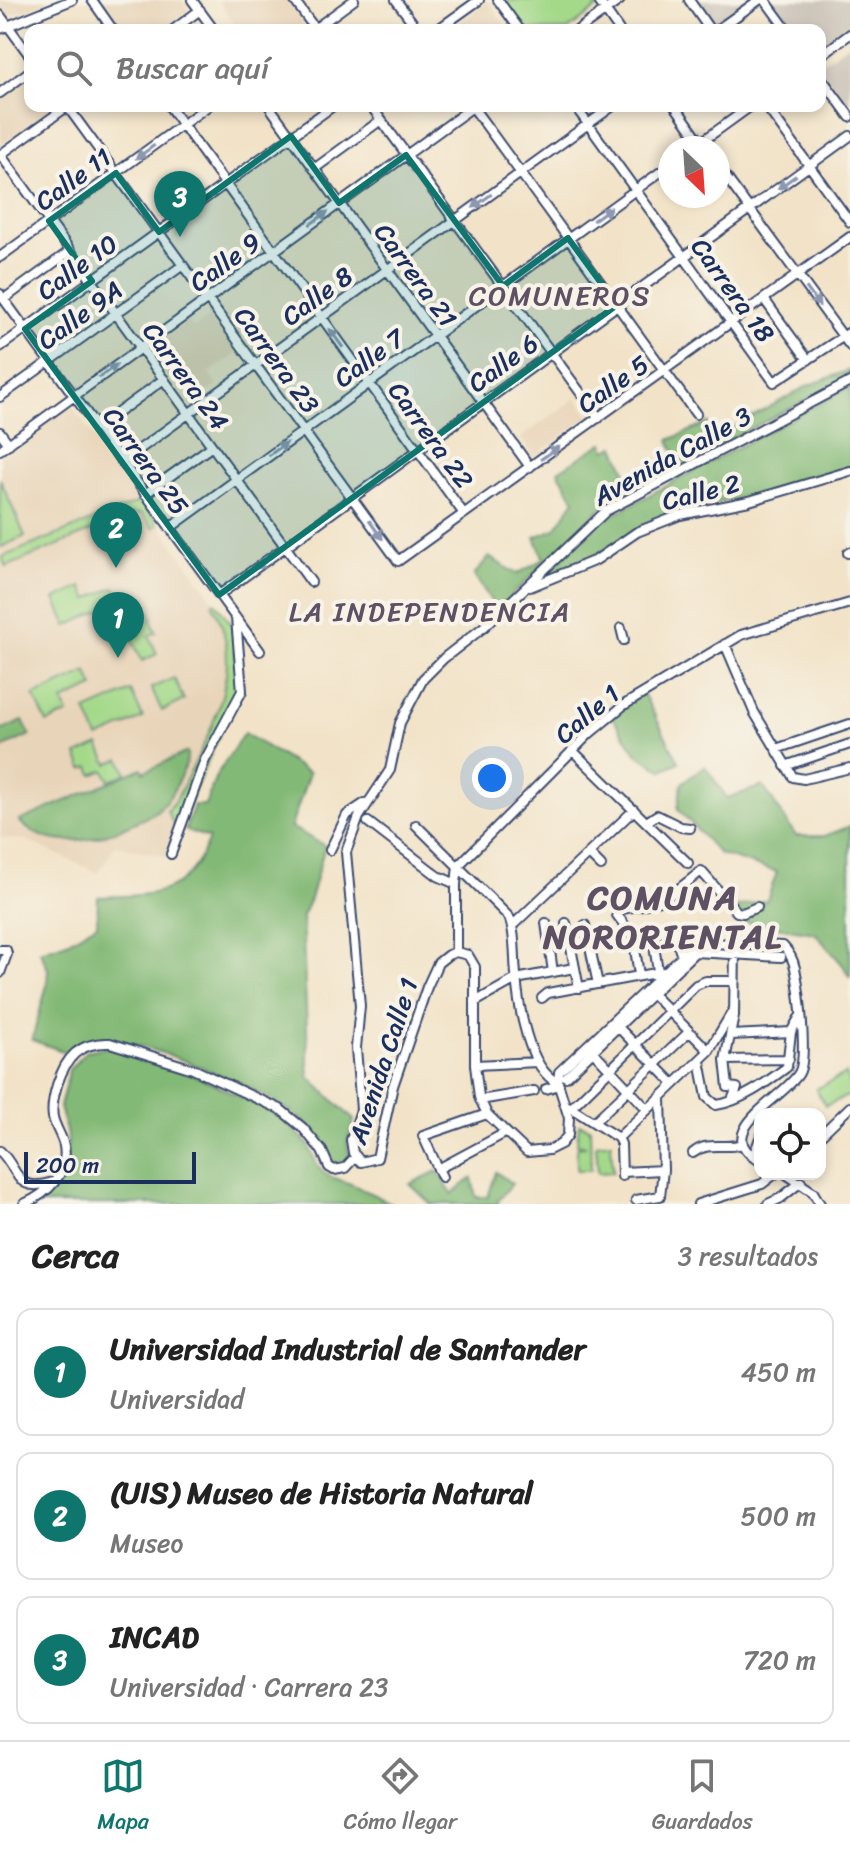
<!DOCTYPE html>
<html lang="es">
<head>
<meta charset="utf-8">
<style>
	body { margin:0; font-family:Sriracha,sans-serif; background:#f6f6f6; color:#222 }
	.controls { position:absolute; right:24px; bottom:24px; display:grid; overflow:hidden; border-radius:16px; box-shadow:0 4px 12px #0003 }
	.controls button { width:72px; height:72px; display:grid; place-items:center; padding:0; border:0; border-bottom:2px solid #e0e0e0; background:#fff; color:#222; font:40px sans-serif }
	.compass { position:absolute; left:658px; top:136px; width:72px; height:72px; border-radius:50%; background:#fff; box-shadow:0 4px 12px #0003; rotate:155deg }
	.scale { position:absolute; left:24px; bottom:20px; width:172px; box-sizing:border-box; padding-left:8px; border:4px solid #1b2f5e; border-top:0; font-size:22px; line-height:28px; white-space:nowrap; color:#1b2f5e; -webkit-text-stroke:6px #f7f3e8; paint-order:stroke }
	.you { position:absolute; left:492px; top:778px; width:28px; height:28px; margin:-20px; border:6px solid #fff; border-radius:50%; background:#1a73e8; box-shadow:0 0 0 12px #1a73e833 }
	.badge { display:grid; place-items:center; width:52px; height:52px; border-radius:50%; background:#0f766e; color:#fff; font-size:26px; font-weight:700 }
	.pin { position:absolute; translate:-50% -66px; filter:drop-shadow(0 2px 4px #0008) }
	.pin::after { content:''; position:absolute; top:42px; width:28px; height:24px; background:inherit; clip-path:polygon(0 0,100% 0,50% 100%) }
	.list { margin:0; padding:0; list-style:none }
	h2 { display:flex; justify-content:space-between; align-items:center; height:104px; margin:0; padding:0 32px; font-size:34px }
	h2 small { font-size:26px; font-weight:400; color:#767676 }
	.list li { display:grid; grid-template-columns:52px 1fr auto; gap:24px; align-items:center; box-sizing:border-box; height:128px; margin:0 16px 16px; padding:0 16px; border:2px solid #e0e0e0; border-radius:16px }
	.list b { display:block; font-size:30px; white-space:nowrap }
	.list p { margin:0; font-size:26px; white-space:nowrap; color:#767676 }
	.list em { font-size:26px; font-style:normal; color:#767676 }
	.icon { flex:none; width:44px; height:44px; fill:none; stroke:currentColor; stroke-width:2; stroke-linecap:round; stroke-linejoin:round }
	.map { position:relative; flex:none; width:850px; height:1204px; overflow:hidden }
	.search { position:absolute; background:#fff; box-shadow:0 4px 12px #0003; left:24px; right:24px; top:24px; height:88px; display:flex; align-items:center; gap:20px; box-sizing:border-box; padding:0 28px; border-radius:16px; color:#767676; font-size:30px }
	.sheet { height:536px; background:#fff }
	nav { display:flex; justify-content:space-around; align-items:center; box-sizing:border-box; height:112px; border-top:2px solid #e0e0e0; background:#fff; font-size:22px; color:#767676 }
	nav a { display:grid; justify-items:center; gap:4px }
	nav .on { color:#0f766e }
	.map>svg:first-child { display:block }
	.built { fill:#e8d4b8 }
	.industrial { fill:#cbc2b8 }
	.green { fill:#a4d98a; stroke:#608474; stroke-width:2 }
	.forest { fill:#83b976; stroke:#4f746a; stroke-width:2 }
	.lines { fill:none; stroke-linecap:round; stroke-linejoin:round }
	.minor-casing { stroke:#3b4a6e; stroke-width:12 }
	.minor { stroke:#fff; stroke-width:8 }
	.oneway { fill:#8d97ae }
	.marked { fill:#0f766e; fill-opacity:0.2; stroke:#0f766e; stroke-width:6; stroke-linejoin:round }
	.labels { text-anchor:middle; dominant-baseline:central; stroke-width:8; stroke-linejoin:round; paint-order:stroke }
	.street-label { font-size:26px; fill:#1b2f5e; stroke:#f7f3e8 }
	.neighbourhood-label { font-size:28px; letter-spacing:2px; fill:#5f5164; stroke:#f7f3e8 }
	.district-label { font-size:34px; font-weight:bold; letter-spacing:2px; fill:#5f5164; stroke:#f7f3e8 }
</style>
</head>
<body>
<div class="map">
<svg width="850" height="1204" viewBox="0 0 850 1204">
	<rect width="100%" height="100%" fill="#f7f3e8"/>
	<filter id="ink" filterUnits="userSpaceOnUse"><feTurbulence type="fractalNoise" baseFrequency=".0125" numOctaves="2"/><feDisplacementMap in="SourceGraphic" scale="16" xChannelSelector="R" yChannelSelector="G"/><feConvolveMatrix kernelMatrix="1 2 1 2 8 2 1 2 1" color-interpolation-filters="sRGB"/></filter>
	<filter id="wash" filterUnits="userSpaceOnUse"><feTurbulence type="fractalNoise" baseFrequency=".006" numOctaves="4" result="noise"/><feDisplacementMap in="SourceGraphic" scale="32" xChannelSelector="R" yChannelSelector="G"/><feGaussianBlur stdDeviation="1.8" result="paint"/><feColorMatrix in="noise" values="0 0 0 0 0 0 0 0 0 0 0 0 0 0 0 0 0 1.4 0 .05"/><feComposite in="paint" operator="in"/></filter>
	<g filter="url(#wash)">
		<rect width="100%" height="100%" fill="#f2e3c8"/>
		<path class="built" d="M0,0H50L7,17L0,7Z
			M98,0H182L189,11L162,30H120Z
			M218,0H286L306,28L303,30H239Z
			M488,2L509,30H450Z
			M30,77V106H55L1,145L0,99Z
			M210,316L237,353L209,373L217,386L196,401L176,375L170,379L163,369L174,360L160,340L188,320L194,328Z
			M576,398L589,416L534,457L520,438Z
			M70,404L232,625L239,690L204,755L168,857L115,845L98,873L26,840L0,838V457L39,431L40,425Z"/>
		<path class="industrial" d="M694,0H749L712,26Z
			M771,0H850V27L820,48V30H794Z
			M850,43V109L820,68V64Z"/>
		<path class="green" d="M503,0H591L597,8L568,30H525Z
			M0,479L25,536L1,547L0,545Z
			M141,501L158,524L153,528L142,514H132L6,567L2,557Z
			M82,587L88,599L115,587L121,601L67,626L55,599Z
			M215,602L232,625L239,690L177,831L167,811L176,800C205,742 251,669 212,604Z
			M143,611L144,614L150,612L153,618L151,620L156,632L149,636L157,654L142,661L123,620Z
			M87,672L94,687L63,701L68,714L47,723L34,696Z
			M174,678L184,700L162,711L151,688Z
			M131,691L143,718L98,738L86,711Z
			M99,745L108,764L120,759L127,773L110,781L104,770L93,775L90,767L83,769L77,755Z
			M846,1074L850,1084V1095L825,1106L816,1089Z
			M579,1124L590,1128L591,1170H577V1147L586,1146L577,1144Z
			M611,1142L613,1172L598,1173L596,1144Z"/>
		<path class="forest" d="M850,370V377L613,501L599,510L497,610L474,575L489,557L517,574L544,559L535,537L555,529L575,500L558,471L603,443L606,450L615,446L628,476L675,453L669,440L708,423L718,436L807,386Z
			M850,387V468L757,495L693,507L647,523L595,556L536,582L601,521Z
			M643,693L679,762L662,770L637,754L611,715Z
			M23,721L30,735L0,749V731Z
			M244,733L309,773L291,827L325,846L310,899L302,916L309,1077L354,1120L347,1144L351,1158L340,1167L335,1164C326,1151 318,1135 306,1124C274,1092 154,1045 108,1039C92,1038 81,1044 68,1053L32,1040L47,985L48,969L40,951L67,942L97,924L98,897C155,894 186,899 209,838L185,830L194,805H205L216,776Z
			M187,752C188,763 183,772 178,781C174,791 169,800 161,807C152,816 140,820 129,825C94,842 50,852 19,821L142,768L144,772Z
			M705,766L727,798L763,786L796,836H825L850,826V978L843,965L815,933L744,922L737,907L767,900L777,872L719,854L678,809L682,783Z
			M107,1047L202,1078L282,1117L308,1144L317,1165L328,1176L351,1184L393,1204H41L65,1171L68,1139L60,1107L69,1070L86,1051Z
			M437,1171L452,1194L472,1178L476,1197H488L496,1172L512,1184L497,1201L499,1204H431L410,1184Z"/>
	</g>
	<g filter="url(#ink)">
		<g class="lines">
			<g class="minor-casing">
				<path id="minor" d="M92,0L113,30
					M192,0L214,30
					M294,0L316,30
					M396,0L418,30
					M498,0L520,30
					M598,0L619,30
					M689,0L710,30
					M765,0L787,30
					M0,15L30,56
					M0,29L72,0
					M173,30L200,10
					M313,30L354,0
					M437,30L479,0
					M578,30L620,0
					M717,30L759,0
					M820,56L850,34
					M820,76L850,117
					M0,93L30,71
					M67,106L398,561L850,237
					M169,106L464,514
					M269,106L530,467
					M371,106L599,418
					M472,106L696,414
					M575,106L774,382L850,332
					M675,106L705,148
					M766,106L850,222
					M693,148L751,106
					M0,154L311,582
					M0,155L68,106
					M718,166L850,346
					M314,169L381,120
					M0,257L208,106
					M0,294L260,651
					M4,299L70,251
					M764,299L808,360
					M0,347L333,106
					M0,397L183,265
					M97,428L164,379
					M0,432L9,444
					M0,450L474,106
					M122,462L613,106
					M145,494L212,446
					M170,528L670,165
					M848,553L850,552
					M530,587L596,560L637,532L680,515L749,501L850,471
					M219,595L850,136
					M621,628L624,640
					M725,644L754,712L793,777L804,779L850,768
					M776,749L850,724
					M572,750L688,863
					M785,766L850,744
					M648,821L657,815L681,827L690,828
					M368,822L438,876L456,884
					M416,825L509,917C516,934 514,956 516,974C518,1004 528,1069 558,1083
					M330,850L347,815L365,803
					M171,854L205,760L242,691L236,618
					M589,854L601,866
					M546,923L553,972
					M566,923L579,988
					M585,925L598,984
					M512,926L634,810
					M652,933L658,971
					M633,936L674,929L680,951
					M0,950H6L7,954L0,973
					M456,952L448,955L438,963L427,987L393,1086L377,1158L361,1162L353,1153L351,1140L361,1110L356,1048L360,1006L346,852L359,817L390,770L400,723L423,679L444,658L485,626L606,511L850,382
					M456,952L468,955L475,967V1065L479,1097L487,1114L527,1152L549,1150L561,1144L568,1135L569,1118L558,1083L559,1072L682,956L694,947L709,943L783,946C789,952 793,959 795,968C799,987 808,1058 799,1073C785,1098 708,1132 760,1161
					M456,952V884L458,866L589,734L624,705L741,635L850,603
					M639,975L633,936L617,915V910C660,903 668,899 701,871L737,912L743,913L757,907
					M652,994L709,1051
					M542,998L548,993L661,972
					M475,1002L516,979L574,968
					M618,1027L674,1084
					M731,1035L791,1032
					M593,1051L647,1109
					M725,1060L789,1059
					M700,1061L707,1097L716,1105C741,1102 767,1082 787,1067L791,1032L799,1018
					M475,1065L538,1062
					M566,1077L695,952L781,957
					M546,1089L559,1085
					M480,1100L534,1091
					M732,1100L737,1088L728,1087L725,1060L734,1016L735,948
					M568,1106L618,1138
					M572,1107L696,985L706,981H734
					M594,1122L689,1032
					M820,1136L850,1107
					M618,1138L709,1051L734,1009
					M618,1138L621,1144L622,1176
					M0,1151C20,1170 14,1194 53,1182
					M693,1153C709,1140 725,1150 742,1144
					M753,1157L760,1138
					M438,1169L505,1133
					M622,1172L663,1170
					M786,1174L813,1192L820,1204
					M442,1177L423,1136L487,1114
					M636,1200L660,1196L663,1170L661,1098
					M24,1204C47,1194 69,1174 64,1146C62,1136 55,1127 53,1117C51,1106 54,1095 57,1085C66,1057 79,1042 110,1043L193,1069L280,1109L303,1128L322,1151L329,1167L334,1170L345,1168L356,1156
					M698,1204L762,1184L775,1174
					M768,1204L781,1198L801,1182"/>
			</g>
			<use href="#minor" class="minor"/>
		</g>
		<defs><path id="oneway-solid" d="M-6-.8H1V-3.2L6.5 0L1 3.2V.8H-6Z" transform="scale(2)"/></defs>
		<g class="oneway">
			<use href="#oneway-solid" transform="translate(145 152) rotate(144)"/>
			<use href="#oneway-solid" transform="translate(787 182) rotate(144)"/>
			<use href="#oneway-solid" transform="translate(482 201) rotate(144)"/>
			<use href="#oneway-solid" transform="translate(602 214) rotate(-36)"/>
			<use href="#oneway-solid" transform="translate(319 218) rotate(-36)"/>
			<use href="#oneway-solid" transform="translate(813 297) rotate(54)"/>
			<use href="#oneway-solid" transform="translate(577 335) rotate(144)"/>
			<use href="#oneway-solid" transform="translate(336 338) rotate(-126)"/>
			<use href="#oneway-solid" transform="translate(108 371) rotate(-36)"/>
			<use href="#oneway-solid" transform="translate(278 449) rotate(-36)"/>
			<use href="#oneway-solid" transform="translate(550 453) rotate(-35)"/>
			<use href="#oneway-solid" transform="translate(376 530) rotate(54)"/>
			<use href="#oneway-solid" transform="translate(264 562) rotate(144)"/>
		</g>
	</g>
	<path class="marked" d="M291,136L339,203L406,155L503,286L568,238L617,305L219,595L25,329L92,281L49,221L116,173L159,232Z"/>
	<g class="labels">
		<g class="street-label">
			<text transform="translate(73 179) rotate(-36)">Calle 11</text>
			<text transform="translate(225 262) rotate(-36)">Calle 9</text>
			<text transform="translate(77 267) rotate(-36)">Calle 10</text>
			<text transform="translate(416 275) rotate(54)">Carrera 21</text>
			<text transform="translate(733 290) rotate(54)">Carrera 18</text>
			<text transform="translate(317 296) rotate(-36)">Calle 8</text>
			<text transform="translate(80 315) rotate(-36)">Calle 9A</text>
			<text transform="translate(369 358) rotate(-36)">Calle 7</text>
			<text transform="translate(277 360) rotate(54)">Carrera 23</text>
			<text transform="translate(503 363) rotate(-36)">Calle 6</text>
			<text transform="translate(186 376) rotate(54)">Carrera 24</text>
			<text transform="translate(613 384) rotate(-35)">Calle 5</text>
			<text transform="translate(431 435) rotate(54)">Carrera 22</text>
			<text transform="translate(672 456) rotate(-29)">Avenida Calle 3</text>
			<text transform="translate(146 461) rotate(54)">Carrera 25</text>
			<text transform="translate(701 492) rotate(-14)">Calle 2</text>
			<text transform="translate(587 714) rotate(-40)">Calle 1</text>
			<text transform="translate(383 1061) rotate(-72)">Avenida Calle 1</text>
		</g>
		<g class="neighbourhood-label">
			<text x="560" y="295">COMUNEROS</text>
			<text x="430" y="611">LA INDEPENDENCIA</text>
		</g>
		<g class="district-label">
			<text x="663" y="898">COMUNA<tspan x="663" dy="39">NORORIENTAL</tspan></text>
		</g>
	</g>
</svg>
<div class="controls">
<button><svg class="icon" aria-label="locate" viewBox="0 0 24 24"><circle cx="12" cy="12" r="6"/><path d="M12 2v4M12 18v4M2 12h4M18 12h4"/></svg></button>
</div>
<svg class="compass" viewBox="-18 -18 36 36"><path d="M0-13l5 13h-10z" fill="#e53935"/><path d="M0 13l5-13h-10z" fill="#767676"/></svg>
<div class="scale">200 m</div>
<div class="you"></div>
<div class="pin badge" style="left:118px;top:658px">1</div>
<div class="pin badge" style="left:116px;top:568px">2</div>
<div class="pin badge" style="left:180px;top:237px">3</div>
<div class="search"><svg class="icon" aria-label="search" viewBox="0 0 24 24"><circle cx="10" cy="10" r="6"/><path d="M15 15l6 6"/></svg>Buscar aquí</div>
</div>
<section class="sheet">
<h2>Cerca<small>3 resultados</small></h2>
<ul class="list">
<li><span class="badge">1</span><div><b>Universidad Industrial de Santander</b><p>Universidad</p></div><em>450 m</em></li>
<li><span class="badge">2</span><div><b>(UIS) Museo de Historia Natural</b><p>Museo</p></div><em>500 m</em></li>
<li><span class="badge">3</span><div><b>INCAD</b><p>Universidad · Carrera 23</p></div><em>720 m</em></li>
</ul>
</section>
<nav>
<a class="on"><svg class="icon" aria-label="map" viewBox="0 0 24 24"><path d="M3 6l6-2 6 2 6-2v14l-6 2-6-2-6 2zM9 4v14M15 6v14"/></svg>Mapa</a>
<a><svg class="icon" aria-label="directions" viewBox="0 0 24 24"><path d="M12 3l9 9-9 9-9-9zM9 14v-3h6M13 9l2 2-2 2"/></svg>Cómo llegar</a>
<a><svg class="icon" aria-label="saved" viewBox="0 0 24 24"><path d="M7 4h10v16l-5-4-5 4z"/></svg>Guardados</a>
</nav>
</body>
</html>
